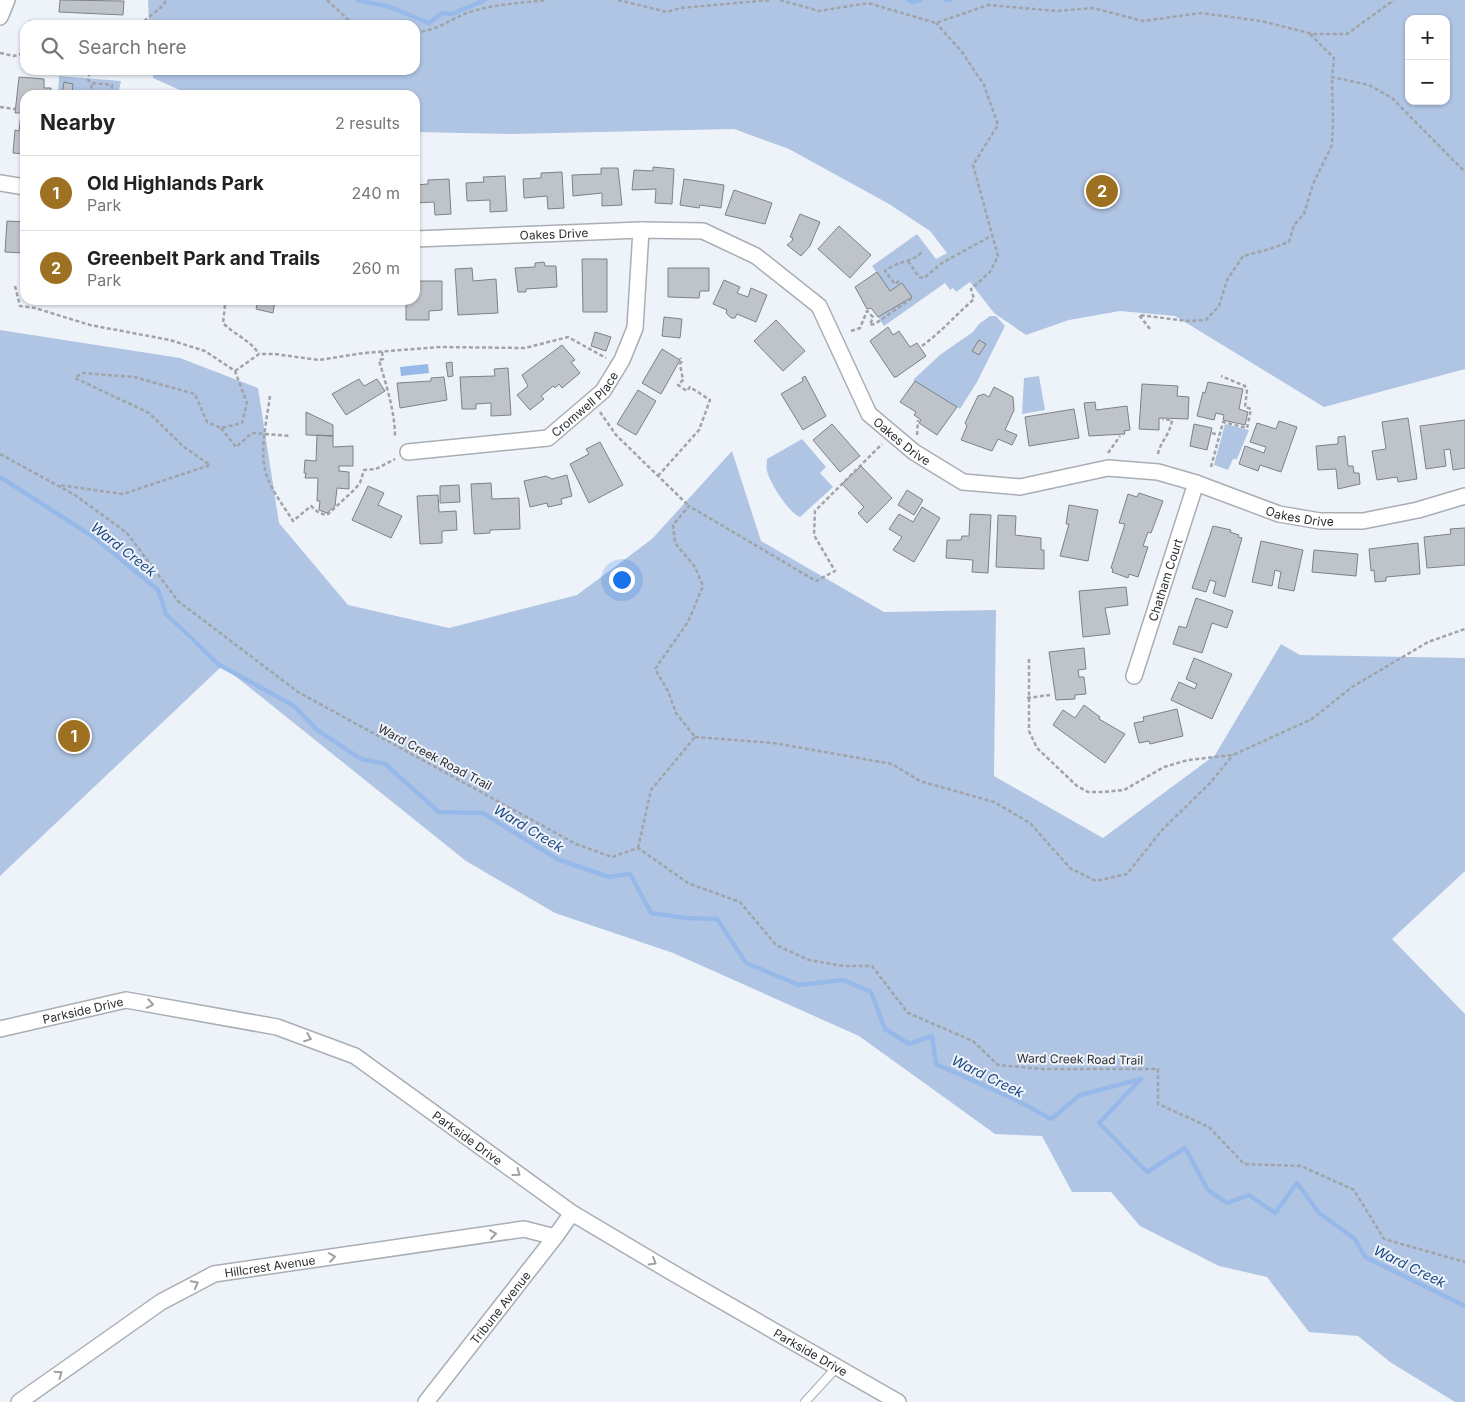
<!DOCTYPE html>
<html lang="en">
<head>
<meta charset="utf-8">
<style>
	body { margin:0; font-family:Inter,sans-serif; background:#f2f2f2; color:#222 }
	.controls { position:absolute; right:15px; top:15px; display:grid; overflow:hidden; border-radius:10px; box-shadow:0 1px 4px #0004 }
	.controls button { width:45px; height:45px; display:grid; place-items:center; padding:0; border:0; border-bottom:1px solid #e0e0e0; background:#fff; color:#222; font:25px sans-serif }
	.you { position:absolute; left:621px; top:579px; width:18px; height:18px; margin:-12px; border:4px solid #fff; border-radius:50%; background:#1a73e8; box-shadow:0 0 0 8px #1a73e833 }
	.badge { display:grid; place-items:center; width:32px; height:32px; border-radius:50%; background:#9e7122; color:#fff; font-size:16px; font-weight:700 }
	.pin { position:absolute; translate:-50% -50%; border:2px solid #fff; box-shadow:0 1px 5px #0006 }
	.list { margin:0; padding:0; list-style:none }
	h2 { display:flex; justify-content:space-between; align-items:center; height:65px; margin:0; padding:0 20px; font-size:21px }
	h2 small { font-size:16px; font-weight:400; color:#767676 }
	.list li { display:grid; grid-template-columns:32px 1fr auto; gap:15px; align-items:center; box-sizing:border-box; height:75px; padding:0 20px; border-top:1px solid #e0e0e0 }
	.list b { display:block; font-size:19px; white-space:nowrap }
	.list p { margin:0; font-size:16px; white-space:nowrap; color:#767676 }
	.list em { font-size:16px; font-style:normal; color:#767676 }
	.icon { flex:none; width:28px; height:28px; fill:none; stroke:currentColor; stroke-width:2; stroke-linecap:round; stroke-linejoin:round }
	.map { position:relative; flex:none; width:1465px; height:1402px; overflow:hidden }
	.search { position:absolute; background:#fff; box-shadow:0 1px 4px #0004; left:20px; top:20px; width:400px; height:55px; display:flex; align-items:center; gap:12px; box-sizing:border-box; padding:0 18px; border-radius:15px; color:#767676; font-size:19px }
	.panel { position:absolute; background:#fff; box-shadow:0 1px 4px #0004; left:20px; top:90px; width:400px; height:215px; border-radius:15px }
	.map>svg:first-child { display:block }
	.green { fill:#b0c5e4; fill-rule:evenodd }
	.water { fill:#96b9ea }
	.lines { fill:none; stroke-linecap:round; stroke-linejoin:round }
	.stream { stroke:#96b9ea; stroke-width:4.5 }
	.building { fill:#bfc4ca; stroke:#7d8288 }
	.lane-casing { stroke:#a9aeb4; stroke-width:10 }
	.street-casing { stroke:#a9aeb4; stroke-width:18 }
	.path { stroke:#a0a4a9; stroke-width:2.5; stroke-dasharray:4 2.5; stroke-linecap:butt }
	.lane { stroke:#fff; stroke-width:8 }
	.street { stroke:#fff; stroke-width:15 }
	.oneway { stroke:#a0a0a2 }
	.labels { text-anchor:middle; dominant-baseline:central; stroke-width:4; stroke-linejoin:round; paint-order:stroke }
	.street-label { font-size:12px; fill:#2b2d30; stroke:#eef3fa }
	.water-label { font-size:14px; font-style:italic; fill:#1c4883; stroke:#eef3fa }
</style>
</head>
<body>
<div class="map">
<svg width="1465" height="1402" viewBox="0 0 1465 1402">
	<rect width="100%" height="100%" fill="#eef3fa"/>
	<path class="green" d="M148,0H1465V369L1324,407L1175,316L1120,311L1069,320L1026,335L994,313L970,282L956,292L953,288L950,290L945,283L884,326L878,317L911,296L902,283L890,291L872,266L917,234L936,259L947,253L930,231L889,204L789,149L734,129L510,134L415,132V95H200L182,91L153,78V70H415V25H149ZM1409,19H1446V101H1409Z
		M59,76L121,81L118,95H58Z
		M990,316H996L1005,326L977,382L960,409L913,380L941,354L973,332L979,324Z
		M0,330L180,358L258,388L279,523L348,605L449,628L577,595L652,539L732,451L761,541L884,612L996,610L994,776L1103,838L1215,755L1281,644L1300,655L1465,658V871L1392,939L1465,1014V1402H1455L1390,1362L1358,1336L1309,1332L1267,1277L1219,1266L1140,1226L1111,1192H1072L1042,1136L995,1134L859,1036L673,953L555,913L466,861L179,631L221,667L0,876Z
		M1039,376L1045,410L1022,414L1024,378Z
		M1225,424L1249,430L1237,459H1233L1228,470L1214,465Z
		M802,439L826,467L820,473L833,487L800,517C789,513 770,483 767,471C766,467 767,462 767,459Z"/>
	<path class="water" d="M428,364L429,373L401,376L400,367Z"/>
	<g class="lines">
		<path class="stream" d="M357,0L390,7L429,23L442,13L452,14L485,0
			M908,0L913,2L921,0
			M945,0H950
			M0,477L95,538L158,590L166,614L218,664L294,706L316,729L361,759L385,764L439,812L483,813L557,859L609,877L630,874L651,913L686,918L717,919L746,963L799,985L843,980L871,992L885,1029L909,1044L932,1036L936,1064L1016,1100L1051,1119L1080,1095L1141,1079L1099,1123L1147,1172L1185,1148L1208,1190L1227,1203L1249,1195L1275,1213L1297,1183L1319,1213L1355,1239L1365,1257L1465,1306"/>
	</g>
	<path class="building" d="M60,0L124,1L123,15L59,12Z
		M29,21L57,24V25H28Z
		M19,77L44,79V88H51L50,95H25V154L13,153L15,130L19,131L21,113H15Z
		M64,82L73,84L72,95H62Z
		M653,167L674,169L672,204L655,203L656,189L632,190L634,170L653,171Z
		M601,168H618L622,205L602,206V193L573,196L572,175L601,174Z
		M562,172L564,208L548,209L547,196L524,198L523,179L541,178V173Z
		M505,176L507,211L490,212V200L467,201L466,183L484,182L483,177Z
		M449,179L451,214L435,215L434,202L415,203V185L428,184V180Z
		M684,179L724,185L721,208L700,205L699,208L680,205Z
		M734,190L772,203L765,224L725,215Z
		M800,214L820,222L810,246L801,256L787,245L792,241L793,238L790,237Z
		M7,221L25,222V267H22L23,253L5,252Z
		M839,226L871,255L850,278L818,249Z
		M582,259H607V312H583Z
		M544,262L545,266H556L557,287L526,289V292H518L515,268L535,267V263Z
		M472,268L473,281L496,279L498,313L458,315L455,269Z
		M668,268H709V291H700L699,298L668,297Z
		M877,272L890,291L902,283L912,297L878,317L871,308L867,309L855,287Z
		M415,273L416,281H442V310L429,311V320H406V302L403,300H415Z
		M724,280L740,287L737,293L748,297L751,288L767,295L756,322L737,314L735,318H731L726,313L727,310L713,304Z
		M228,300H275L273,313L256,309L257,305Z
		M342,300H386V303Z
		M664,317L682,319L680,338L662,336Z
		M776,320L805,351L783,371L754,341Z
		M888,327L893,335L899,331L910,347L917,343L926,356L896,377H894L870,341Z
		M595,332L611,337L606,351L591,346Z
		M979,340L986,344L979,355L972,351Z
		M562,345L575,360L571,362L580,373L562,388L559,384L555,388L553,386L541,396L544,399L530,410L517,395L528,386L522,375Z
		M662,349L680,360L661,394L642,383Z
		M452,362L453,376L448,377L446,363Z
		M508,368L511,415L491,416V403L476,404V409H462L460,377L495,376L494,369Z
		M805,376L826,416L803,430L781,394L803,381L802,378Z
		M444,377L447,400L400,408L397,383L431,381V378Z
		M359,379L364,386L377,379L385,391L346,415L332,394Z
		M915,381L957,407L937,435L919,423L921,420L914,415L916,412L900,402Z
		M1208,382L1243,389L1239,409L1248,412L1245,425L1223,420L1224,415L1216,413L1214,420L1197,416L1203,392L1205,393Z
		M1142,384L1178,386L1177,396L1189,397L1188,419L1159,418V430L1139,429Z
		M994,387L1013,397L1014,410L1005,430L1017,435L1012,445L998,439L992,451L961,440L967,426L965,423L978,396L984,394L989,397Z
		M638,390L656,401L636,435L617,424Z
		M1095,402L1096,410L1127,406L1130,430L1124,431L1125,434L1089,436L1084,403Z
		M1074,409L1079,438L1029,446L1025,417Z
		M306,412L333,425V436L306,435Z
		M1408,418L1417,479L1398,482L1397,477L1377,480L1372,451L1386,449L1382,422Z
		M1465,420V468L1453,470L1450,449L1444,450L1446,466L1426,469L1420,426Z
		M1279,421L1297,427L1281,472L1260,465L1258,471L1239,464L1245,446L1264,453L1266,447L1250,442L1257,423L1276,429Z
		M832,424L860,456L840,472L813,440Z
		M1194,424L1212,428L1207,450L1190,446Z
		M317,435L333,436V447L353,446V466H339V471L349,472V489L337,488L335,506L327,513L319,510L320,501H317L318,478H305L306,473H304L305,460L316,461Z
		M1345,436L1348,466H1353L1354,473H1359L1360,484L1338,489L1336,469L1318,470L1316,446L1338,444V437Z
		M600,442L623,485L589,503L570,464L589,454L586,449Z
		M861,466L892,498L867,523L858,513L864,507L842,484Z
		M567,475L572,496L561,499L562,504L548,507L547,503L530,507L524,481L546,476L552,479Z
		M491,483L492,499L519,498L520,529L490,530V533L474,534L471,484Z
		M459,485L460,502L440,503V486Z
		M368,486L384,493L378,505L402,516L391,538L352,520Z
		M907,490L923,500L914,515L898,505Z
		M1139,493L1163,501L1151,533L1148,532L1143,546L1148,547L1138,577L1129,574L1128,578L1112,572L1113,569L1111,568L1125,524L1119,523L1128,494L1137,497Z
		M438,495L439,512L456,511L457,530L442,531V543L420,544L417,496Z
		M1069,505L1098,510L1088,561L1060,556L1069,524H1066Z
		M922,507L940,518L914,562L893,550L902,537L889,529L899,514L913,522Z
		M970,514L991,515L988,573L972,572L973,560L946,558L947,540H961L962,536H969Z
		M998,515L1016,516L1015,535L1041,538V550H1044V569L996,567Z
		M1213,526L1231,530L1230,532L1239,535L1238,537L1242,538L1225,597L1213,593L1216,582L1210,580L1206,592L1192,588Z
		M1465,528V565L1427,568L1424,537L1451,534L1450,529Z
		M1261,541L1303,550L1294,591L1278,588L1281,572L1275,570L1272,586L1252,582Z
		M1418,543L1420,574L1386,577V581L1375,582L1374,570L1371,571L1369,549Z
		M1314,550L1358,554L1356,576L1312,572Z
		M1126,587L1128,605L1105,608L1110,634L1083,637L1079,591Z
		M1196,598L1233,611L1227,628L1212,623L1202,653L1173,644L1179,626L1186,628Z
		M1084,648L1086,669L1078,670L1079,677H1084L1086,694L1075,695V699L1056,700L1049,652Z
		M1194,658L1232,674L1212,719L1171,700L1179,682L1195,689L1197,684L1186,679Z
		M1084,705L1100,717L1099,719L1125,734L1105,763L1053,725L1063,710L1075,718Z
		M1177,709L1183,736L1150,744L1149,741L1139,743L1134,723L1144,721L1143,717Z"/>
	<g class="lines">
		<g class="lane-casing">
			<path id="lane" d="M805,1402L838,1366"/>
		</g>
		<g class="street-casing">
			<g id="street">
				<path d="M0,17L7,0"/>
				<path d="M0,183L25,187"/>
				<path id="s1" d="M415,239L641,230L703,231L756,256L819,306L869,414L914,452L963,482L1020,487L1108,468L1158,472L1196,483L1279,514L1320,521H1363L1418,510L1465,496"/>
				<path id="s2" d="M408,452L548,438L603,391L622,360L635,328L641,230"/>
				<path id="s3" d="M1134,676L1196,483"/>
				<path id="s4" d="M0,1029L126,1000L277,1027L355,1056L572,1213L673,1273L898,1402"/>
				<path id="s5" d="M19,1402L161,1302L214,1274L524,1229L555,1237"/>
				<path id="s6" d="M426,1402L555,1237L572,1213"/>
			</g>
		</g>
		<path class="path" d="M327,0L354,25
			M618,0L667,12L680,8L771,0
			M780,0L819,11L868,3L936,23L988,5L1057,11L1093,8L1143,21L1201,13L1261,21L1313,34H1347L1394,0
			M139,25L164,5L166,0
			M415,32C437,32 452,17 473,11C496,4 523,3 546,0
			M1310,34L1334,58L1332,77L1369,85L1392,98L1465,172
			M0,53L14,56L21,54
			M90,95L92,83
			M111,95L112,85L92,83L88,80L90,72L114,74V70
			M0,107L15,109
			M908,261L919,277L924,278L942,263L991,236
			M899,281L895,284L885,271C896,261 916,262 923,250
			M15,286L20,306L35,308L90,325L170,340L205,351L235,371L247,403L242,423L221,428L207,422L195,394L134,377L82,373L75,378L149,413L184,447L210,465L123,494L59,485
			M225,305L223,323C235,335 250,340 259,354
			M1150,329L1139,315L1187,321L1206,320L1219,306L1227,280L1243,256L1270,249L1289,242L1294,225L1304,214L1313,184L1332,145L1333,123L1332,77
			M851,331L860,328L867,311L873,317L870,325L875,324L912,298
			M922,346C941,332 956,315 974,299L971,289L990,272L998,256L973,165L998,125L984,85L962,52L936,23
			M382,352L383,359L379,360C386,385 395,411 395,437
			M235,371L259,354H275L319,360L364,353L440,347L525,348L568,337L606,358
			M270,396C267,419 260,447 265,470C270,489 283,505 293,521L311,506L319,513L327,515L354,490L360,483L364,470L376,469L395,459
			M600,412L616,435L689,506
			M221,428L236,447L252,433L291,436
			M1212,433L1219,435
			M917,435L918,420
			M1108,453L1120,436
			M0,454L75,495L127,533L178,601L298,692L576,844L612,857L638,848L688,883L740,902L776,945L809,960L843,966H872L908,1013L973,1041L998,1065L1043,1069H1158V1104L1209,1127L1244,1164L1301,1166L1354,1190L1384,1239L1465,1262
			M1158,454C1160,442 1170,435 1172,420L1162,419
			M1211,467L1223,422L1247,428L1251,409L1245,407L1247,391L1245,386L1221,376
			M658,476L699,430L710,400L690,387L687,391L678,385L683,380L680,364L682,361L680,358
			M1029,659V731L1037,748L1077,786L1088,792H1103L1124,790L1164,767L1188,760L1233,755L1312,719L1352,687L1428,642L1465,629
			M1027,698L1050,695
			M695,737L774,743L892,764L920,781L994,802L1030,823L1070,868L1096,881L1127,874L1162,830L1210,783L1233,755
			M638,848L651,790L695,737L676,713L668,691L655,669L688,622L703,586L695,567L675,543L673,525L689,506L816,581L835,571L814,535L815,511L882,444"/>
		<use href="#lane" class="lane"/>
		<use href="#street" class="street"/>
	</g>
	<defs><path id="oneway-chevron" d="M-2-3.5L2.5 0L-2 3.5" fill="none" stroke-width="1.6" stroke-linecap="round" stroke-linejoin="round" transform="scale(1.25)"/></defs>
	<g class="oneway">
		<use href="#oneway-chevron" transform="translate(150 1004) rotate(10)"/>
		<use href="#oneway-chevron" transform="translate(308 1038) rotate(21)"/>
		<use href="#oneway-chevron" transform="translate(517 1173) rotate(36)"/>
		<use href="#oneway-chevron" transform="translate(493 1234) rotate(-8)"/>
		<use href="#oneway-chevron" transform="translate(332 1257) rotate(-8)"/>
		<use href="#oneway-chevron" transform="translate(653 1262) rotate(31)"/>
		<use href="#oneway-chevron" transform="translate(195 1284) rotate(-28)"/>
		<use href="#oneway-chevron" transform="translate(59 1374) rotate(-35)"/>
	</g>
	<g class="labels">
		<g class="street-label">
			<text stroke="none"><textPath href="#s1" startOffset="139">Oakes Drive</textPath></text>
			<text stroke="none"><textPath href="#s2" startOffset="191">Cromwell Place</textPath></text>
			<text stroke="none"><textPath href="#s1" startOffset="589">Oakes Drive</textPath></text>
			<text stroke="none"><textPath href="#s1" startOffset="1009">Oakes Drive</textPath></text>
			<text stroke="none"><textPath href="#s3" startOffset="101">Chatham Court</textPath></text>
			<text transform="translate(435 757) rotate(28)">Ward Creek Road Trail</text>
			<text stroke="none"><textPath href="#s4" startOffset="85">Parkside Drive</textPath></text>
			<text transform="translate(1080 1059) rotate(1)">Ward Creek Road Trail</text>
			<text stroke="none"><textPath href="#s4" startOffset="505">Parkside Drive</textPath></text>
			<text stroke="none"><textPath href="#s5" startOffset="290">Hillcrest Avenue</textPath></text>
			<text stroke="none"><textPath href="#s6" startOffset="120">Tribune Avenue</textPath></text>
			<text stroke="none"><textPath href="#s4" startOffset="910">Parkside Drive</textPath></text>
		</g>
		<g class="water-label">
			<text transform="translate(124 549) rotate(38)">Ward Creek</text>
			<text transform="translate(529 828) rotate(31)">Ward Creek</text>
			<text transform="translate(988 1076) rotate(26)">Ward Creek</text>
			<text transform="translate(1410 1266) rotate(26)">Ward Creek</text>
		</g>
	</g>
</svg>
<div class="controls">
<button>+</button>
<button>−</button>
</div>
<div class="you"></div>
<div class="pin badge" style="left:74px;top:736px">1</div>
<div class="pin badge" style="left:1102px;top:191px">2</div>
<div class="search"><svg class="icon" aria-label="search" viewBox="0 0 24 24"><circle cx="10" cy="10" r="6"/><path d="M15 15l6 6"/></svg>Search here</div>
<section class="panel">
<h2>Nearby<small>2 results</small></h2>
<ul class="list">
<li><span class="badge">1</span><div><b>Old Highlands Park</b><p>Park</p></div><em>240 m</em></li>
<li><span class="badge">2</span><div><b>Greenbelt Park and Trails</b><p>Park</p></div><em>260 m</em></li>
</ul>
</section>
</div>
</body>
</html>
